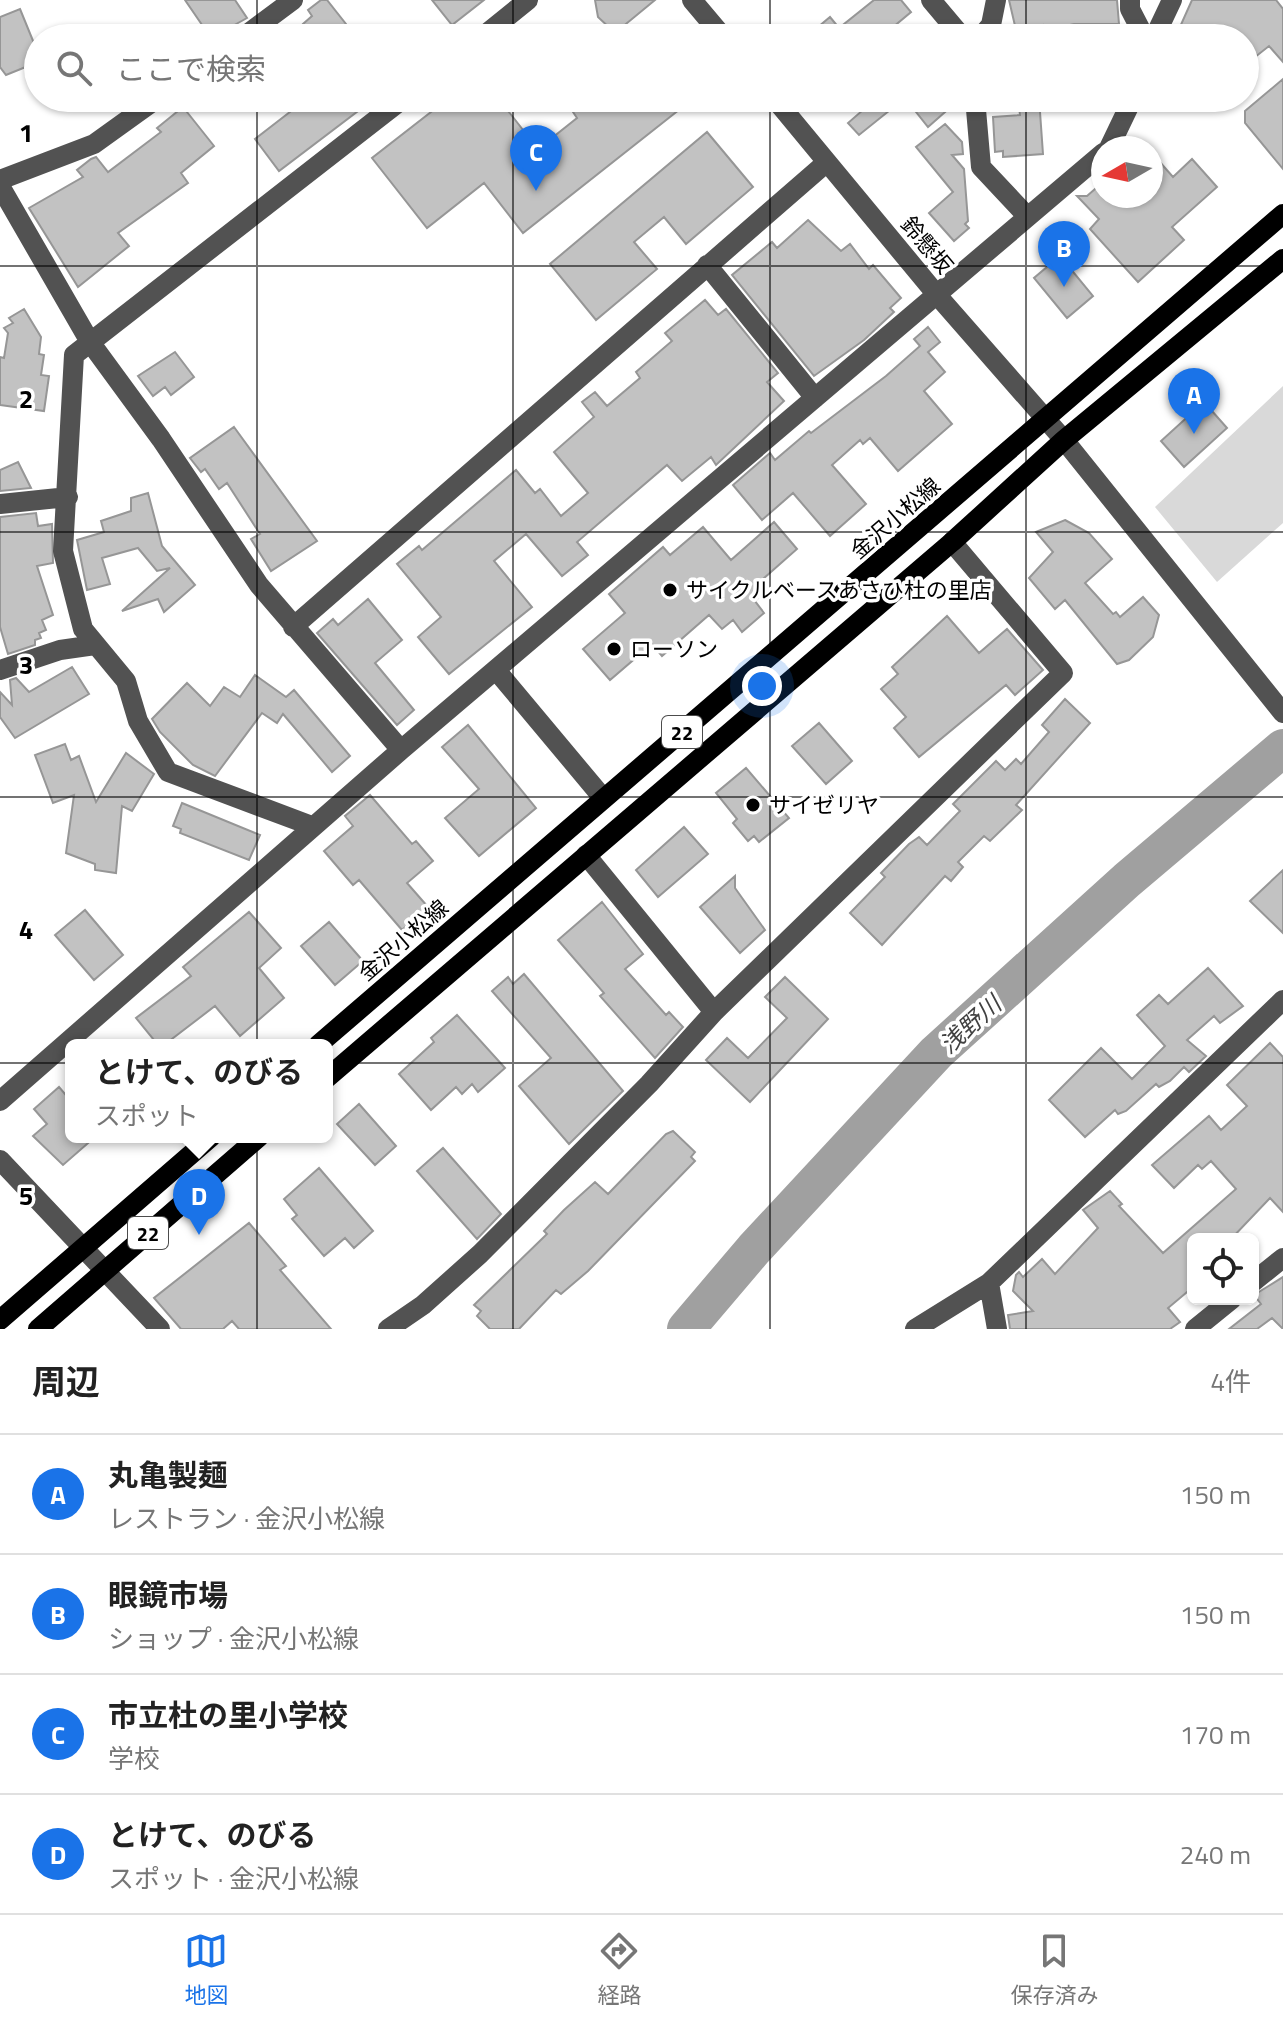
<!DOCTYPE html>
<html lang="ja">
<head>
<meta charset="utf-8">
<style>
	body { margin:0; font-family:"Titillium Web","Noto Sans JP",sans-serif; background:#f6f6f6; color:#222 }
	.controls { position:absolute; right:24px; bottom:24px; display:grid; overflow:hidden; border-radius:12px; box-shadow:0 2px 6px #0004 }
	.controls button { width:72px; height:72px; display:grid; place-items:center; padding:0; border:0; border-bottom:2px solid #e0e0e0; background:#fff; color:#222; font:40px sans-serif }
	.compass { position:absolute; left:1091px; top:136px; width:72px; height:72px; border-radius:50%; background:#fff; box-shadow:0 2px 6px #0004; rotate:261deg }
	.you { position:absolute; left:762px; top:686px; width:28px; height:28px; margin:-20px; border:6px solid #fff; border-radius:50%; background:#1a73e8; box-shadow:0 0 0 12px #1a73e833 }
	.badge { display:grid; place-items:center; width:52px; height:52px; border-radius:50%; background:#1a73e8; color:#fff; font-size:26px; font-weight:700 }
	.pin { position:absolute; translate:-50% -66px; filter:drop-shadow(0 2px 4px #0008) }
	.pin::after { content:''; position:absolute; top:42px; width:28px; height:24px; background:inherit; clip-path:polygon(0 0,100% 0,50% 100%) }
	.popup { position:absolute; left:65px; top:1039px; width:268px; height:104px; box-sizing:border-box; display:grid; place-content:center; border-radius:12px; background:#fff; filter:drop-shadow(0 2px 6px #0005); font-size:26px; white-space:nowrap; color:#767676 }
	.popup b { font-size:30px; color:#222 }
	.popup::after { content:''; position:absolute; left:50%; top:100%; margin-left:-16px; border:16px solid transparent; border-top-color:#fff }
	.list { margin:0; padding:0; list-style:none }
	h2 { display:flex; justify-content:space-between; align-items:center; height:104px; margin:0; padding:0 32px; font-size:34px }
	h2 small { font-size:26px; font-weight:400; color:#767676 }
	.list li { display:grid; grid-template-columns:52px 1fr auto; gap:24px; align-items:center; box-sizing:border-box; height:120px; padding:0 32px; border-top:2px solid #e0e0e0 }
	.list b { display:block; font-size:30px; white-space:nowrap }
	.list p { margin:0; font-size:26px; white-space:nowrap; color:#767676 }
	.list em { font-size:26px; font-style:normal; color:#767676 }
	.icon { flex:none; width:44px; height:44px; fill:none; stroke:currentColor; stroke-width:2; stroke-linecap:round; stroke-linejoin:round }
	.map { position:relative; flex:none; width:1283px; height:1329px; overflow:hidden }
	.search { position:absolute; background:#fff; box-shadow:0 2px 6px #0004; left:24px; right:24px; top:24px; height:88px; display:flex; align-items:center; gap:20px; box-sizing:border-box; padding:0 28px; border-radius:44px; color:#767676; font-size:30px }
	.sheet { height:584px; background:#fff }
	nav { display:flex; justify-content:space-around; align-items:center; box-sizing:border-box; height:112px; border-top:2px solid #e0e0e0; background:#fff; font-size:22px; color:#767676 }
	nav a { display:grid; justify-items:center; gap:4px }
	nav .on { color:#1a73e8 }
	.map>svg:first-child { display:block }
	.green { fill:#d9d9d9 }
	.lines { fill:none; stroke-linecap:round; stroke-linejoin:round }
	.river { stroke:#a0a0a0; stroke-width:38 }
	.building { fill:#c2c2c2; stroke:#969696; stroke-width:2 }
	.minor { stroke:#525252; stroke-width:20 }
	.major { stroke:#000; stroke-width:20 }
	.grid { fill:none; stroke:#000; stroke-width:2; stroke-opacity:0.55 }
	.poi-dot { fill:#000; stroke:#fff; stroke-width:3 }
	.labels { text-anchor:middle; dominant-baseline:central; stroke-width:7; stroke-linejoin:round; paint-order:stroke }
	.shield { fill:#fff; stroke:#4c4c4c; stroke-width:2 }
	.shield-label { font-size:20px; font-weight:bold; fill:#000 }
	.street-label { font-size:22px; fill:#000; stroke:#fff }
	.poi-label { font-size:22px; fill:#000; stroke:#fff; text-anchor:start }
	.water-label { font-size:24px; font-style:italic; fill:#414141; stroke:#fff }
	.grid-label { font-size:26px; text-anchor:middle; font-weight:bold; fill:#000; stroke:#fff; stroke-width:7; stroke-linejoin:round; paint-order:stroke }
</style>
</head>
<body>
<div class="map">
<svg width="1283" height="1329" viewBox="0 0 1283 1329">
	<rect width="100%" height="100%" fill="#fff"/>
	<path class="green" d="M1283,386V523L1217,582L1155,507Z"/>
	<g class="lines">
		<path class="river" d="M686,1329L754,1249L936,1053L1127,880L1283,748"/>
	</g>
	<path class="building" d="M185,0H235L247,18L211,38Z
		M321,0H327L357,38H291L305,27L303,24L312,16L308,10Z
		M432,0H484L452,25Z
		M595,0H655L615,33L598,17Z
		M874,0H901L911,12L880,38H805L830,17L839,28Z
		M1009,0H1117L1119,24H1074L1044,31L1043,25L1016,30Z
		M1192,0H1276L1283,9V62L1269,46L1245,65V38H1175Z
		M20,9L38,53V62L6,75L0,67V17Z
		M1283,79V169L1245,123V111Z
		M308,98H354L362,108L279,171L255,139Z
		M449,98H498L538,149L577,118L573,112L591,98H694L523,233L484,183L427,228L372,158Z
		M853,98H905L859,135L848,123L863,110Z
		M905,98H961L928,127Z
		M1018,98H1039L1043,154L1003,157V151L995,152L993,117L1020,115Z
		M183,107L214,146L181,173L188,183L118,233L129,246L78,287L29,208L83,177L77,170L91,159L96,157L108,172L161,132L157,128Z
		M945,124L962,142L963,154L952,155L964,169L968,221L965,224L969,228L954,241L929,213L953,192L916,147Z
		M707,132L753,187L686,244L664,217L634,242L657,269L596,320L550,264Z
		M1151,152L1173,177L1192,159L1217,187L1172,227L1184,240L1138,282L1090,229L1099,219L1077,196H1087L1103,182V196H1151Z
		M808,220L841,251L850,244L869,269L873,265L901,298L890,308L894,312L864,340L814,376L732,275L772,242L777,248Z
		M1060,256L1093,296L1067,318L1034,278Z
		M705,300L718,315L726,309L778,373L767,382L784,401L716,465L711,457L682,481L667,465L577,542L588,555L562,576L526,534L494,561L532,607L449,674L418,637L441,617L397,564L419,546L422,550L516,470L535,493L540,489L561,516L588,493L554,452L594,417L582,402L595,392L607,406L640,378L636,372L672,341L665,333Z
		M24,309L41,337L39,354L44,355L41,375L49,376L44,411L0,405V357L4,358L8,333L4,328L13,323L9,318Z
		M928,327L940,342L928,352L945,372L924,391L952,424L898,471L870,438L863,444L860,440L832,465L866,504L830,536L793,493L762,520L733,485L770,453L775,460L809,431L811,433L886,376L920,346L914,339Z
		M175,352L194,377L171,395L165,387L153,396L138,376Z
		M1204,402L1227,428L1184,467L1161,441Z
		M234,427L317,541L271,571L251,539L260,534L227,483L219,489L205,469L201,472L190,458Z
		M18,462L31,488L0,491V470Z
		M148,493L162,546L195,585L164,612L158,599L122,611L170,568L157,571L138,548L102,558L110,584L87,590L77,540L104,532L101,521L131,511V498Z
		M36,513L38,526L52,524L53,563L37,566L53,615L42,620L46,630L39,633L41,638L35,640V645L8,654L0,627V517Z
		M1065,520L1089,533L1112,559L1085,583L1113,614L1116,612L1120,617L1143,597L1159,615L1153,637L1129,660L1117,664L1065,600L1055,609L1029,578L1053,552L1036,532Z
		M774,522L797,549L755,586L762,594L755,601L764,613L742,632L733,620L722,629L709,615L662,656L652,644L610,680L583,649L625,613L609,594L663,547L670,555L703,527L731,560Z
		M368,599L402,640L375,663L414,710L397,725L317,633L333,619L338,625Z
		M947,616L979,653L1007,629L1043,670L1015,695L1006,685L919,757L894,728L906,717L881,689L898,674L892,667Z
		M72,667L89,694L15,738L0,717V692L12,705L10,680L16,678L29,692Z
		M255,675L286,697L294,690L350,756L332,772L283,714L277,723L262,713L215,776L193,765L160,732L152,719L187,683L210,706L224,687L240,697Z
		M1065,699L1090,723L1016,805L1022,810L990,841L984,836L958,862L963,867L951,881L945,876L882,945L850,913L885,877L881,873L909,844L919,837L927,845L960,811L953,804L996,761L1005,770L1016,759L1021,764L1049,732L1042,725Z
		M819,723L852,761L826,784L792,746Z
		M468,725L536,808L479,856L445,818L479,789L442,747Z
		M65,744L71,760L79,756L96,802L126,753L154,774L132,811L122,806L116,873L95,870V864L66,853L74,795L53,803L35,755Z
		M746,768L789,818L759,842L754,836L748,841L733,823L737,819L716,793Z
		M370,795L412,844L416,841L433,861L407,883L428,907L402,930L359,880L353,885L324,851L353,826L345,816Z
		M182,803L260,835L249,860L180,833L181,829L173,826Z
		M684,827L708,854L658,897L636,870Z
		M1283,870V933L1250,901Z
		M735,876V888L765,930L740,953L700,907Z
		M602,902L643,954L625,969L666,1015L669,1012L683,1027L655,1058L600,996L604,993L558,940Z
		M85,910L123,955L94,980L55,935Z
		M249,912L281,948L259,968L284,998L240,1036L215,1006L164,1045H158L136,1018L191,976L183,967Z
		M329,922L363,961L335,985L301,946Z
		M1208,968L1243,1006L1220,1023L1214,1016L1187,1040L1206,1056L1189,1072L1184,1067L1170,1081L1159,1087L1156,1084L1126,1111L1118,1114L1115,1110L1085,1137L1049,1100L1101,1048L1132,1079L1165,1046L1137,1015L1159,995L1168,1004Z
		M524,974L623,1091L569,1144L519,1086L551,1058L492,991L508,977L513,984Z
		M785,977L828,1019L750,1102L706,1060L727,1038L748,1058L787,1018L765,997Z
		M457,1015L505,1068L478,1092L472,1084L462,1094L456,1087L431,1110L399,1074L434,1042L431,1038Z
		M1270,1043L1283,1057V1212L1270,1198L1231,1239H1193V1287L1168,1308L1180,1322L1170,1329H1010L1008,1315L1033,1311L1013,1291L1016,1275L1019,1272L1023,1277L1042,1259L1055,1274L1098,1228L1083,1210L1110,1191L1122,1204L1119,1206L1163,1253L1236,1189L1211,1161L1202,1169L1198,1165L1174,1188L1152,1165L1209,1116L1221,1130L1247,1106L1227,1085Z
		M59,1087L71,1101V1137H95L63,1165L33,1136L47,1124L34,1109Z
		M359,1104L396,1146L375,1165L337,1124Z
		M673,1131L695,1152L691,1157L695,1161L588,1271L561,1294L556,1290L519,1329H490L477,1316L481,1311L474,1305L547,1234L544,1231L564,1210L595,1182L608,1194L666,1134Z
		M443,1148L501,1214L477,1239L417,1171Z
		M319,1168L373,1231L354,1248L345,1238L324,1256L292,1219L297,1215L284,1199Z
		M249,1223L286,1266L280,1270L331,1329H239L232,1321L223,1329H181L154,1298Z
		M1283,1277V1329L1272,1318L1257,1329H1229L1261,1304L1254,1295Z"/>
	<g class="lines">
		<path class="minor" d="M692,0L724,38
			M931,0L963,38
			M1130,0V9L1145,38
			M242,38L293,0
			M481,38L528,0
			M980,38L991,25L996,0
			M1154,38L1172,0
			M774,98L937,295L1064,440L1283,713
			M975,98L981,167L1027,216
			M1109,148L1133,98
			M0,180L94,144L158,98
			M0,186L90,342L161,439L259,585L401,750
			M707,265L815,398
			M0,504L68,497
			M293,627L827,162
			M0,670L60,650L95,645
			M496,670L603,798
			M312,826L168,772L138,721L126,681L83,629L63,551L74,355L404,98
			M586,855L714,1012
			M0,1101L401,750L1103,153
			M0,1160L160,1329
			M1253,1282L1283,1258
			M989,1283L997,1329
			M388,1329L423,1305L480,1254L649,1084L714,1012L1063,673L952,542
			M915,1329L989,1283L1283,1000
			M1195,1329L1232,1299"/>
		<path class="major" d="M318,1045L1283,214
			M327,1078L952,542L1064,440L1283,259
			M0,1320L211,1137
			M38,1329L259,1137"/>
	</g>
	<path class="grid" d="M257,0V38M513,0V38M770,0V38M1026,0V38M257,98V1329M513,98V1329M770,98V1329M1026,98V1329M0,266H1283M0,532H1283M0,797H1283M0,1063H1283"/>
	<g class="poi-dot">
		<circle cx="670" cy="590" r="8"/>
		<circle cx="614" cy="649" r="8"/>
		<circle cx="753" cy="805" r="8"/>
	</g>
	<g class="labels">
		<g class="shield">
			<rect x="662" y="716" width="40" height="32" rx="6"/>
			<rect x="128" y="1217" width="40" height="32" rx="6"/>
		</g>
		<g class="shield-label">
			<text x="682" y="732">22</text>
			<text x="148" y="1233">22</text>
		</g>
		<g class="street-label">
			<text transform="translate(927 245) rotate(50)">鈴懸坂</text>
			<text transform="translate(895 518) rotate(-41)">金沢小松線</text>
			<text transform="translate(403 940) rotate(-41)">金沢小松線</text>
		</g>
		<g class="poi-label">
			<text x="686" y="590">サイクルベースあさひ杜の里店</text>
			<text x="630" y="649">ローソン</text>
			<text x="769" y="805">サイゼリヤ</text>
		</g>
		<g class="water-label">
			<text transform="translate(970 1024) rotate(-42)">浅野川</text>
		</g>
	</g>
	<g class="grid-label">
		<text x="26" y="142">1</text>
		<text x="26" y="408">2</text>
		<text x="26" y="674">3</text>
		<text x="26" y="939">4</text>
		<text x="26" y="1205">5</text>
	</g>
</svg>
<div class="controls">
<button><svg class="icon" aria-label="locate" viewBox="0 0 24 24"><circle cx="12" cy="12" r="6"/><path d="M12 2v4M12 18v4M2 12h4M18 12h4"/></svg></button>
</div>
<svg class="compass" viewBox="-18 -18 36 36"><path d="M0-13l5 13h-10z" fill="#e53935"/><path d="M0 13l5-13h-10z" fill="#767676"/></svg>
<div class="you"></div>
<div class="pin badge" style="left:1194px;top:434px">A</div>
<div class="pin badge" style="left:1064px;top:287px">B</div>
<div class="pin badge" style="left:536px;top:191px">C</div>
<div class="pin badge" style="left:199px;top:1235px">D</div>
<div class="popup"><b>とけて、のびる</b>スポット</div>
<div class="search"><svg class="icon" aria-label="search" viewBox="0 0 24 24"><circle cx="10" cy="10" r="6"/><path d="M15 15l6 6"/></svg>ここで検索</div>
</div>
<section class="sheet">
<h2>周辺<small>4件</small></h2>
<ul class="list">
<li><span class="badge">A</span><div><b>丸亀製麺</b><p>レストラン · 金沢小松線</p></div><em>150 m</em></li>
<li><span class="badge">B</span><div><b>眼鏡市場</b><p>ショップ · 金沢小松線</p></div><em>150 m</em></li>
<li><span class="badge">C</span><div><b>市立杜の里小学校</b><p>学校</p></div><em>170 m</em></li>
<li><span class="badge">D</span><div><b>とけて、のびる</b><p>スポット · 金沢小松線</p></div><em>240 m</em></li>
</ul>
</section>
<nav>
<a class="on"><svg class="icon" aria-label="map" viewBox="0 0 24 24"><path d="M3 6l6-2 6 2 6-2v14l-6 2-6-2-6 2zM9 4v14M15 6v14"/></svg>地図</a>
<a><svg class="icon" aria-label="directions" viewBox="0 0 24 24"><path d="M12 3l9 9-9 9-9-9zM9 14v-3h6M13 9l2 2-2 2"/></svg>経路</a>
<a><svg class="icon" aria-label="saved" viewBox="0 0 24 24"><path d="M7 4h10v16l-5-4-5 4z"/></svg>保存済み</a>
</nav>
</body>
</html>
